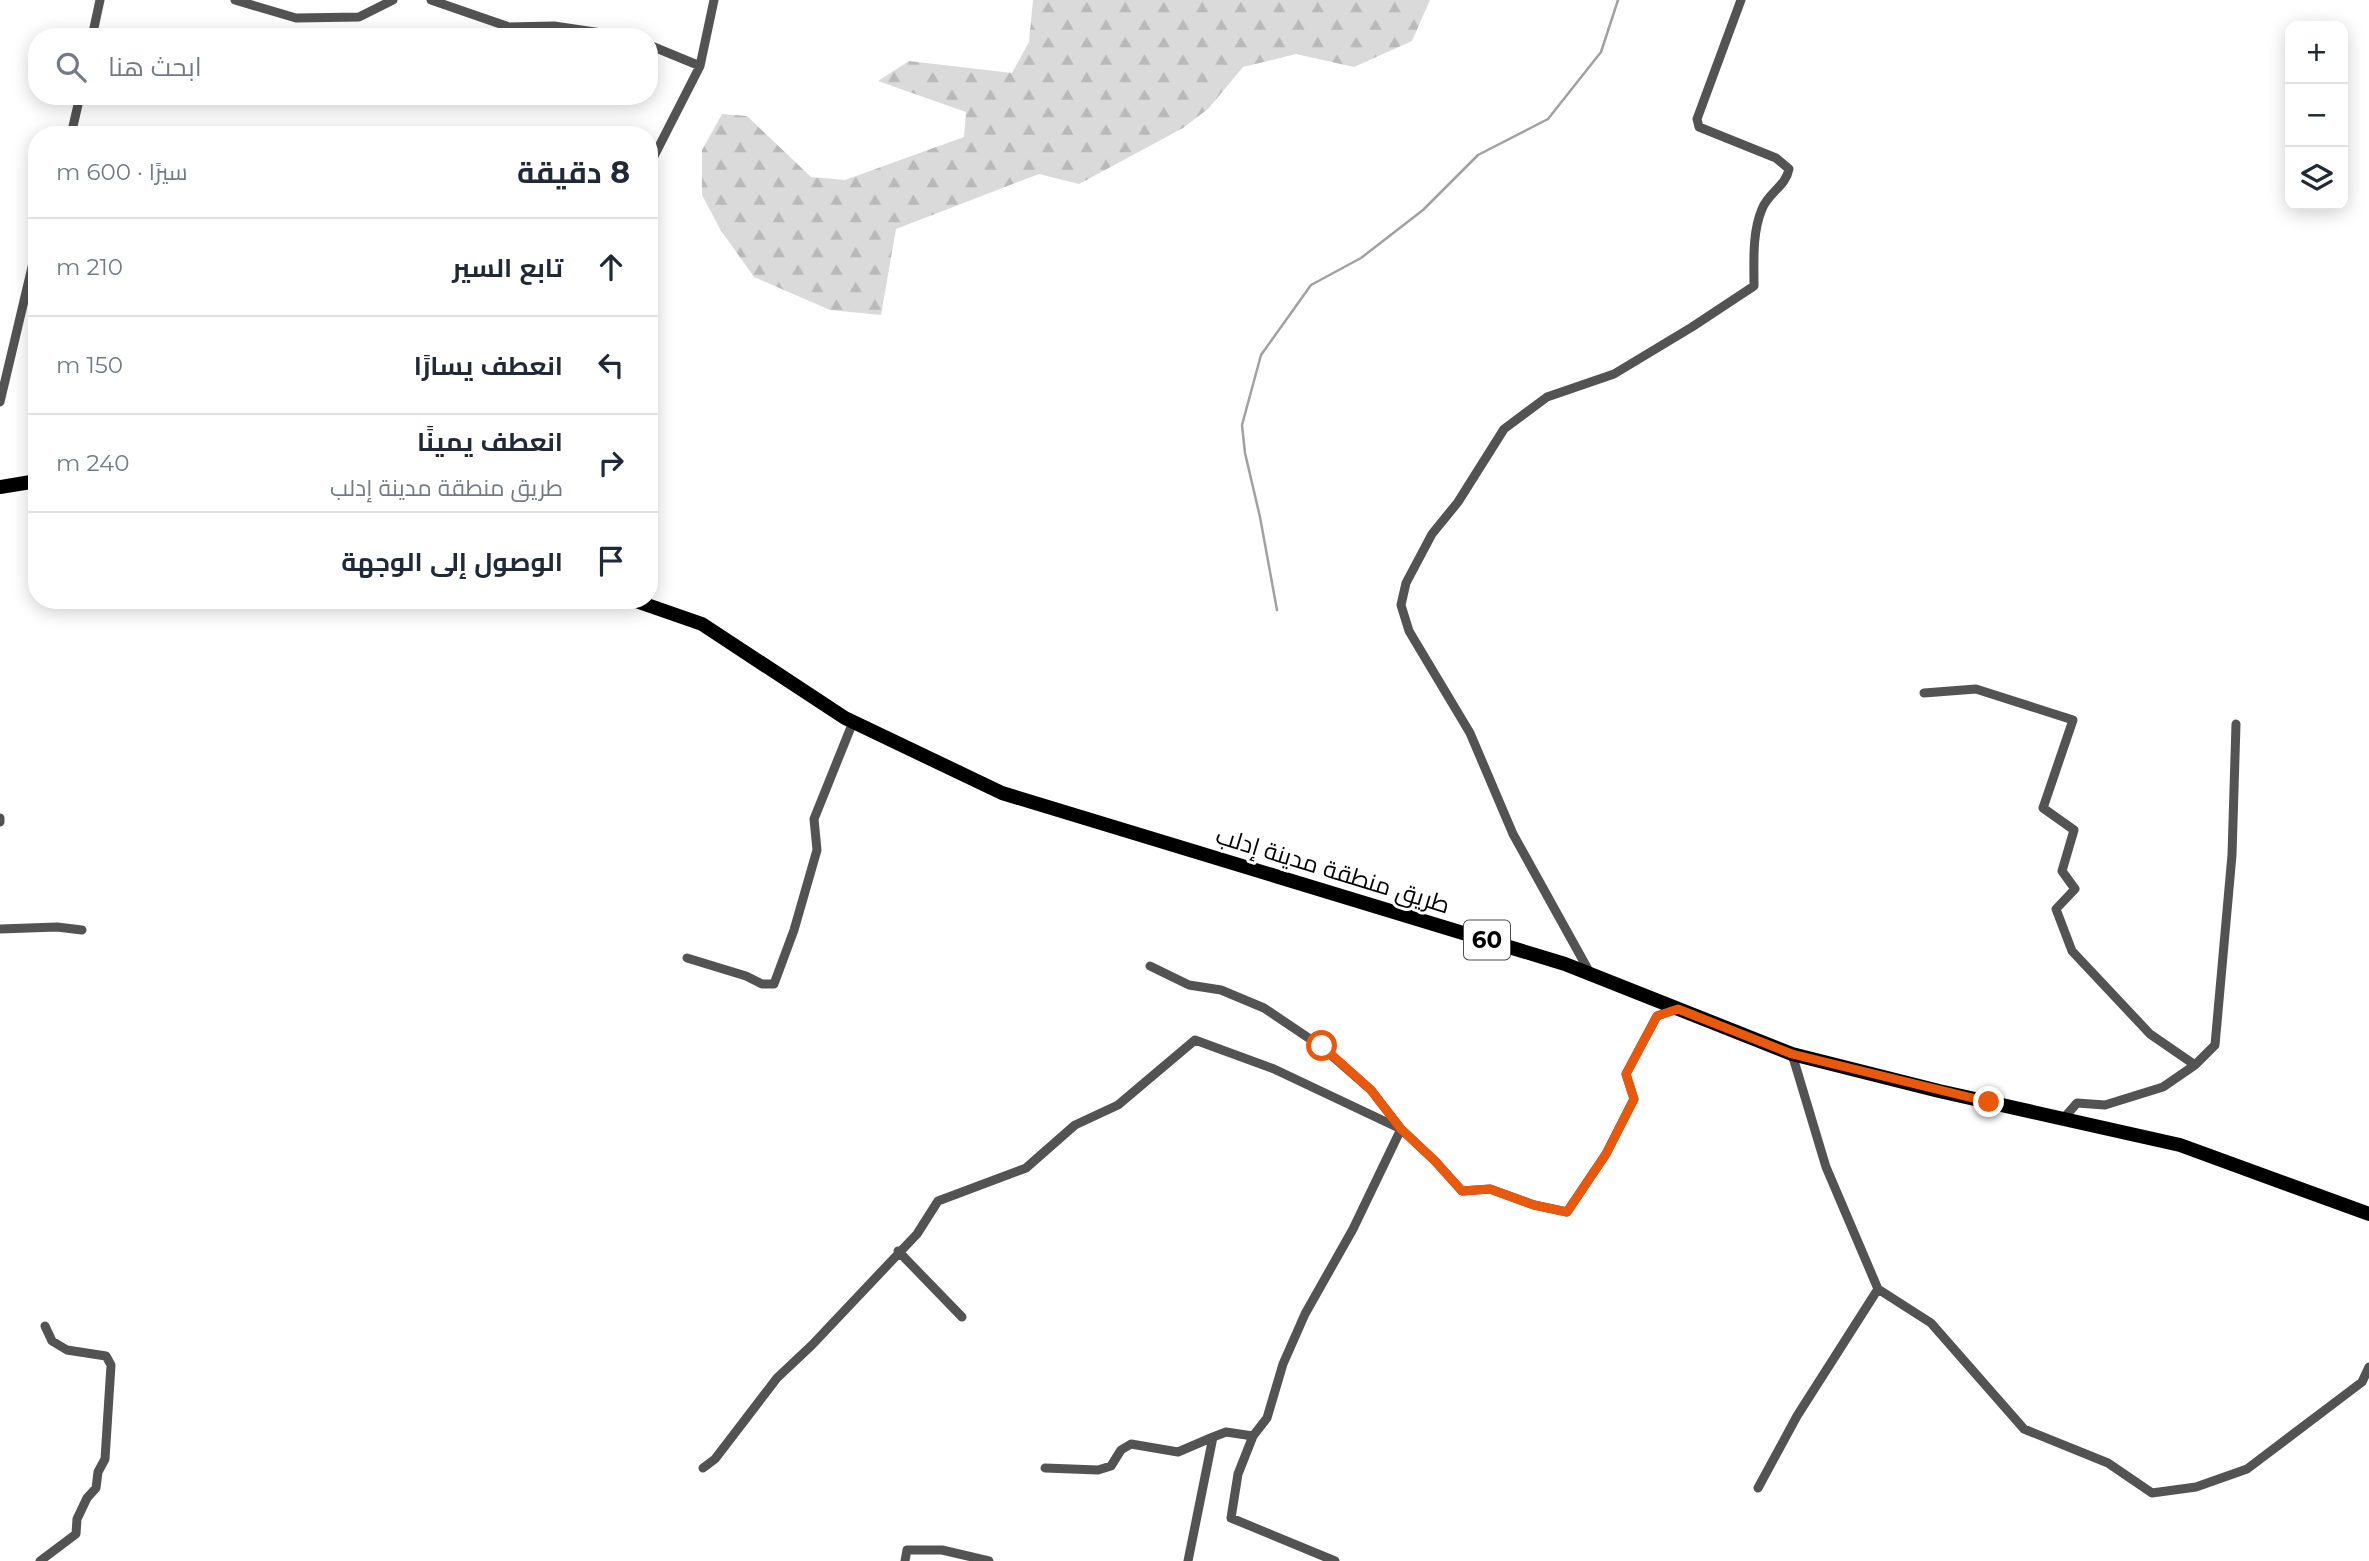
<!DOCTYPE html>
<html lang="ar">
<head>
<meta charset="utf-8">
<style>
	body { margin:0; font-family:Montserrat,Cairo,sans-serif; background:#f2f2f3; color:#1f2937; direction:rtl }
	.controls { position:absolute; right:21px; top:21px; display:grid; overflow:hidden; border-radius:14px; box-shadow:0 4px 18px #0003 }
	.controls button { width:63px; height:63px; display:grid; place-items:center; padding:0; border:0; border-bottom:2px solid #e0e1e3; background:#fff; color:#1f2937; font:35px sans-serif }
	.stop { position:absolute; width:21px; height:21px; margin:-16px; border:5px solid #ea580c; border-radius:50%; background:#fff }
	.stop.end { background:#ea580c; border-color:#fff; box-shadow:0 2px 7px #0008 }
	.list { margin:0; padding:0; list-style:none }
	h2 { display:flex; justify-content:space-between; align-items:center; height:91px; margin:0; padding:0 28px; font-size:30px }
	h2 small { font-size:23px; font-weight:400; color:#747a83 }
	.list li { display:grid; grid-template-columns:46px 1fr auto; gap:21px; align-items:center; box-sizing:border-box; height:98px; padding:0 28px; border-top:2px solid #e0e1e3 }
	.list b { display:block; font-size:26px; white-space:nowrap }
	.list p { margin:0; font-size:23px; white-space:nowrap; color:#747a83 }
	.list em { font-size:23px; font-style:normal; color:#747a83 }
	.icon { flex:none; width:38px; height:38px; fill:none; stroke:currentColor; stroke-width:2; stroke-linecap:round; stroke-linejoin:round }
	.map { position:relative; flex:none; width:2369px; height:1561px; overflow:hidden; direction:ltr }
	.search { position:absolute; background:#fff; box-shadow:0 4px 18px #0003; left:28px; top:28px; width:630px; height:77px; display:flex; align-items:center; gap:18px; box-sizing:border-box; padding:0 24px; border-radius:28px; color:#747a83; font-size:26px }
	.panel { position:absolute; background:#fff; box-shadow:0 4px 18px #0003; left:28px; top:126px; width:630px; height:483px; border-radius:28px; direction:rtl }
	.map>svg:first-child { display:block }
	.forest { fill:url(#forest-firs) }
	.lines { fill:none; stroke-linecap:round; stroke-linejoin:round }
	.stream { stroke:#a1a1a1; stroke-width:2.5 }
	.minor { stroke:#535353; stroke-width:9 }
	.primary { stroke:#000; stroke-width:14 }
	.route { stroke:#ea580c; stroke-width:9 }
	.labels { text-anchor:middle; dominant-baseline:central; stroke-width:6; stroke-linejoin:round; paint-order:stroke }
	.shield { fill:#fff; stroke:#4c4c4c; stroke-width:2 }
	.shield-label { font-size:23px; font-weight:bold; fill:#000 }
	.street-label { font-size:24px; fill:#000; stroke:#fff }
</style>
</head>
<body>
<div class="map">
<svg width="2369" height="1561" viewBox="0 0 2369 1561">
	<defs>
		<pattern id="forest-firs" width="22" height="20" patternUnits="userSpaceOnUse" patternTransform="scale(1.75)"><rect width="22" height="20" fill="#dadada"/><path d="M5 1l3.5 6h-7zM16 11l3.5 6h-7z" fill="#b9b9b9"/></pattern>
	</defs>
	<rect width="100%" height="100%" fill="#fff"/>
	<path class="forest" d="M1033,0H1430L1412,41L1354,67L1296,54L1243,67L1208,109L1183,128L1079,184L1039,174L896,229L881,315L830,310L754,277L720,229L702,195V150L722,114L747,116L811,177L845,180L964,137L966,112L878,81L909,61L1012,73L1029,42Z"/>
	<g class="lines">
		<path class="stream" d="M1277,610L1260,517L1245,453L1242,425L1261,355L1311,285L1361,258L1423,210L1478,155L1548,119L1601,52L1618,0"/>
		<path class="minor" d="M235,0L296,18L359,17L393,0
			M431,0L509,27L554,26L629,37
			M92,37L100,0
			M649,45L700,66
			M71,135L80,96
			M649,166L700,66L714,0
			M0,402L37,246
			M1924,693L1976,689L2073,720L2043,808L2074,830L2062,871L2075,889L2056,909L2072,951L2150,1034L2195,1065
			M0,818V822
			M0,929L57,927L82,930
			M687,958L746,976L762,984H774L794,930L817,850L814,819L853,722
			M1150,966L1189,985L1221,990L1264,1008L1322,1047L1371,1090L1401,1129L1353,1229L1305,1314L1283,1364L1267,1418L1253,1436L1226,1432L1213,1437L1188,1561
			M1590,973L1513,834L1470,733L1409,631L1401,605L1406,583L1432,534L1458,502L1504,429L1547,397L1614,374L1692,327L1754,286C1754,261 1752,233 1762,209C1768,193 1786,186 1789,169L1776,158L1699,127L1697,119L1741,0
			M1792,1054L1826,1167L1878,1289L1931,1323L2024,1429L2108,1463L2152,1493L2196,1487L2247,1469L2362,1382L2369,1367
			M2063,1119L2077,1103L2105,1105L2163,1087L2195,1065L2215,1045L2232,855L2236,724
			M898,1251L962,1317
			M1253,1436L1238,1474L1231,1518L1335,1561
			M703,1468L715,1459L777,1378L812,1345L917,1234L938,1201L1026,1168L1075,1125L1118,1105L1195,1040L1274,1069L1401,1129L1435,1161L1462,1191L1490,1189L1534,1205L1567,1212L1606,1154L1634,1099L1626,1074L1657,1016L1676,1009
			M1045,1468L1098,1470L1111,1466L1121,1450L1131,1444L1178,1452L1213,1437
			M1758,1488L1797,1416L1878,1289
			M40,1561L76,1534L77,1519L87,1498L96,1488L98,1472L105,1459L111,1365L106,1356L67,1350L52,1341L45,1326
			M905,1561L907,1550H942L989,1561"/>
		<path class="primary" d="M0,487L37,481
			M633,600L702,624L845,718L1002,793L1565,964L1792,1054L1939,1091L2180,1145L2369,1214"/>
	</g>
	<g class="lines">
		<path class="route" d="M1322,1046L1371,1090L1401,1129L1435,1161L1462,1191L1490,1189L1534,1205L1567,1212L1606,1154L1634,1099L1626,1074L1657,1016L1678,1009L1792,1054L1989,1102"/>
	</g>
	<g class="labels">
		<rect class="shield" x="1464" y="920.5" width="46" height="39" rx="5"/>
		<g class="shield-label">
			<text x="1487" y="940">60</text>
		</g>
		<g class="street-label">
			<text transform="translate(1333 870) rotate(17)">طريق منطقة مدينة إدلب</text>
		</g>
	</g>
</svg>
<div class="controls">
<button>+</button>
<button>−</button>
<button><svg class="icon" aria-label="layers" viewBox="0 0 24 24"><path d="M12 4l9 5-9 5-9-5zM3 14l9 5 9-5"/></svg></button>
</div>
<div class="stop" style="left:1322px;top:1046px"></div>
<div class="stop end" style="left:1989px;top:1102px"></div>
<div class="search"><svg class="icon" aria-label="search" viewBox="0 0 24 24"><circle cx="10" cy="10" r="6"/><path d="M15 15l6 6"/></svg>ابحث هنا</div>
<section class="panel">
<h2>8 دقيقة<small>سيرًا · 600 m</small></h2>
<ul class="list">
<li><svg class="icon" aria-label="ahead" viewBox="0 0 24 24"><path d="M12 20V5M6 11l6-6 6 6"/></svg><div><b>تابع السير</b></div><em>210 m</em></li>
<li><svg class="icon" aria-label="left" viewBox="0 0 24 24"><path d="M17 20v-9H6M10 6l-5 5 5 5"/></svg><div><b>انعطف يسارًا</b></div><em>150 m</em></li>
<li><svg class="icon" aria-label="right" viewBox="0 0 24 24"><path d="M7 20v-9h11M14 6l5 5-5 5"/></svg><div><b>انعطف يمينًا</b><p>طريق منطقة مدينة إدلب</p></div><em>240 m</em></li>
<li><svg class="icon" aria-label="arrive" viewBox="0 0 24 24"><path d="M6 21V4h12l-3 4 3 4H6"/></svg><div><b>الوصول إلى الوجهة</b></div></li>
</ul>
</section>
</div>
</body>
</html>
